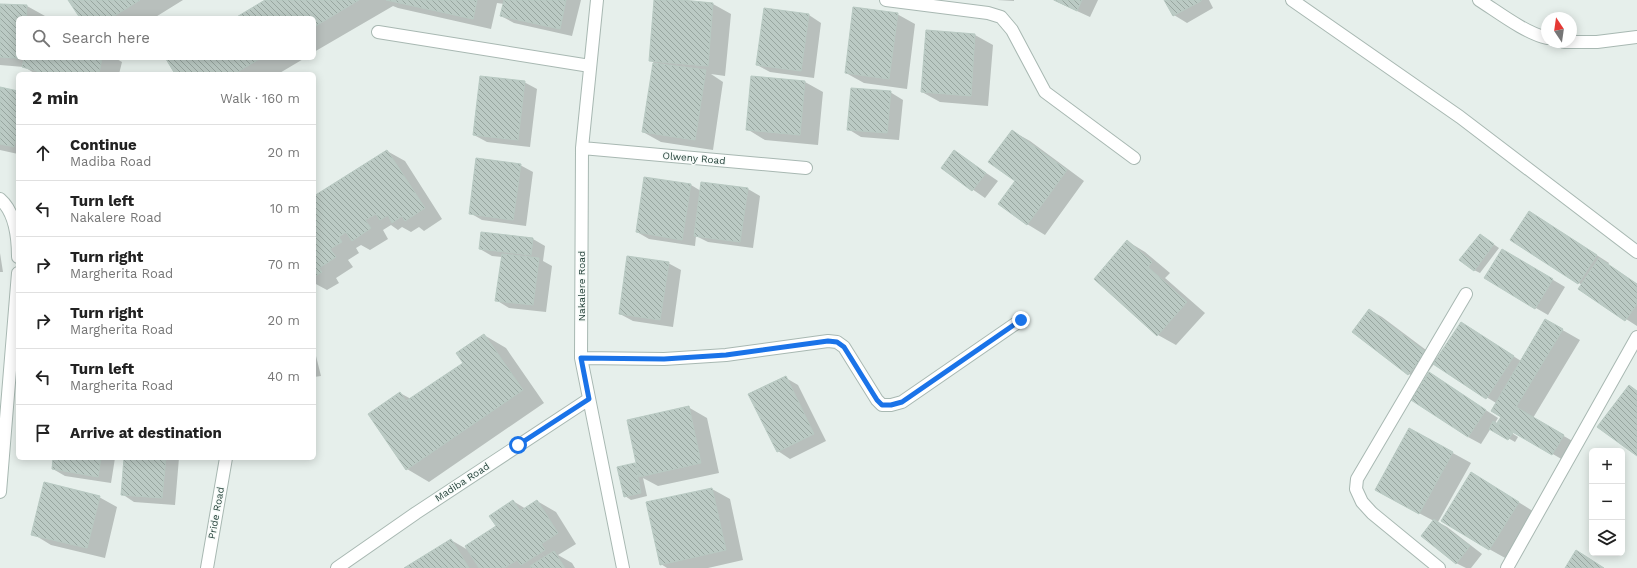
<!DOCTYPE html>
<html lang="en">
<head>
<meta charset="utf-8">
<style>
	body { margin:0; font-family:"Work Sans",sans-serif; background:#f6f6f6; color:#222 }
	.controls { position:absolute; right:12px; bottom:12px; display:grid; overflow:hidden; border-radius:6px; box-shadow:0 2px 10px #0003 }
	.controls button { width:36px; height:36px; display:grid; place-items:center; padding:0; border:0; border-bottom:1px solid #e0e0e0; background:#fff; color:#222; font:20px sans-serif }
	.compass { position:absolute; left:1541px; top:12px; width:36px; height:36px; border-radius:50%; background:#fff; box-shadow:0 2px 10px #0003; rotate:347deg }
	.stop { position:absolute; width:12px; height:12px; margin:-9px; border:3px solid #1a73e8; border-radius:50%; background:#fff }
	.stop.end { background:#1a73e8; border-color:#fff; box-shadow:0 1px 4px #0008 }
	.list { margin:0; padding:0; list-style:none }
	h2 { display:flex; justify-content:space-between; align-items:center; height:52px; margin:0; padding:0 16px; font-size:17px }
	h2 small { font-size:13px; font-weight:400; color:#767676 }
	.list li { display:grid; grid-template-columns:26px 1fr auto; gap:12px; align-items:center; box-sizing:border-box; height:56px; padding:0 16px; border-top:1px solid #e0e0e0 }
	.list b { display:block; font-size:15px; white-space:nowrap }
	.list p { margin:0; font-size:13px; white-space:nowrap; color:#767676 }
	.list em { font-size:13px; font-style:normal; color:#767676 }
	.icon { flex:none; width:22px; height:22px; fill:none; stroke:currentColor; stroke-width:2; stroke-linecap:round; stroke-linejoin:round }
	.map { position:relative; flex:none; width:1637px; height:568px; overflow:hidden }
	.search { position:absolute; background:#fff; box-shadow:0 2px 10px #0003; left:16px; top:16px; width:300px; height:44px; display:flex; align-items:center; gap:10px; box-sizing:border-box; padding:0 14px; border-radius:6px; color:#767676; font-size:15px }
	.panel { position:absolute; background:#fff; box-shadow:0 2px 10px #0003; left:16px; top:72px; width:300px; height:388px; border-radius:6px }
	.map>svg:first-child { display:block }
	.shadow { fill:#0003 }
	.building { fill:url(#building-back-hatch); stroke:#b8c9c2 }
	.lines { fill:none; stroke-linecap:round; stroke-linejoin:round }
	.minor-casing { stroke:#a8b8b2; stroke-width:14 }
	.minor { stroke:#fff; stroke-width:12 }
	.route { stroke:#1a73e8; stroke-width:5 }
	.labels { text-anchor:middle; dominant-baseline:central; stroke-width:3; stroke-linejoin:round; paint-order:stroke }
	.street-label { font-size:10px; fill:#24423a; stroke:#f7fbf9 }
</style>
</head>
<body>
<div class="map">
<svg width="1637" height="568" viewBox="0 0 1637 568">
	<defs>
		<pattern id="building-back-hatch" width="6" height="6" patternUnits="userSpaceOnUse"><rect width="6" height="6" fill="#bbcac4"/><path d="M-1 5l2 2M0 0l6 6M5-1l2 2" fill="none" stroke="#98a6a0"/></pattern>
	</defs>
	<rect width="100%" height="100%" fill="#e6efeb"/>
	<path class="shadow" d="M70,0H183L154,18H81Z
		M267,0H581L572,36L514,23L501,16L504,4L497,3L491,29L398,8L393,6L314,52V18H237Z
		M655,0L713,4L731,14L725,76L711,74L723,82L713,150L661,142L643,132L654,63L650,60Z
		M997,0H1014V1Z
		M1053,0H1098L1090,17Z
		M1165,0H1209L1213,8L1187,23L1174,15Z
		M0,5L27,6L45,16V18H18V58H115L122,62L119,74H36L24,67L0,65Z
		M897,14L915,24L907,89L864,83L846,73Z
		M809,15L821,23L814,78L770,72L757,65Z
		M975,35L993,45L988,106L940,102L922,92Z
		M170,58H305L278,74H176Z
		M752,77L805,82L823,92L818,145L765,140L747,129Z
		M524,82L537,89L530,147L487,142L474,135Z
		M0,89L18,92V154L0,150Z
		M890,92L903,100L899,140L861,137L848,129Z
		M1012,131L1030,141L1084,181L1045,235L1027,224L1016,181Z
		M387,151L405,161L442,219L424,231L419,227L411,232L402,227L398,230L391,225L383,230L388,239L370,250L361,245L356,248L359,253L348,260L353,267L336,278L339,283L327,290L314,283V198Z
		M954,151L998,181L985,198L942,168Z
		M520,165L533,172L526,226L482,220L470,213Z
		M691,185L701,191L748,189L760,196L753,248L708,242L696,236L695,246L649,239L637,232Z
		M1542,220L1609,263L1608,265L1637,284V326L1579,289L1582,285L1512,240Z
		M533,239L545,246L543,261L552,266L546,312L509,308L496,300L502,257L492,256L480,249Z
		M1486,239L1499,248L1480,273L1474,270Z
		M1127,241L1145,252L1170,273L1165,278L1205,313L1176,345L1158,335Z
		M0,253L3,272H0Z
		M1515,257L1565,287L1548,315L1536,308Z
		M668,263L681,270L673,327L633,321L620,314Z
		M1370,310L1382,317L1438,359L1479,334L1521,361L1545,320L1580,340L1533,418L1581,446L1570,464L1498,422L1502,417L1496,403L1434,364L1421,381L1409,374Z
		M484,335L506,348L544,403L429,482L407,469L400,393L411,399L464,363Z
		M314,348L321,376L314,377Z
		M786,378L798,385L826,441L790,459L778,451Z
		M1441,381L1498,418L1495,423L1518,437L1515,442L1491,428L1481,444L1468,437Z
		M688,407L707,418L719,473L658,486L643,478L647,496L631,500L625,496L634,464L638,466Z
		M1409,429L1471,463L1438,522L1447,527L1482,554L1471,568H1466L1456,563L1434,521L1394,500Z
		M54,458H115L111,483L65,476L53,469Z
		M125,458H179L175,505L134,502L122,494Z
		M1489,484L1536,513L1507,559L1489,549Z
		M712,489L730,499L743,560L708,568H667L661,564Z
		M99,497L117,507L105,558L51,545L33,534Z
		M513,501L526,509L537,501L556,512L576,544L558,555L572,563L575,568H406L451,540L468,550L497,527Z"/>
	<path class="building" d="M68,0H140L111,18H80Z
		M265,0H359L314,27V18H235Z
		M386,0H477L473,19Z
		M504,0H566L560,29L500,16Z
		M654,0H682L713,3L708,66L649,61Z
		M1054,0H1082L1077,11Z
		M1164,0H1201V1L1173,16Z
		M0,4L27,5L26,18H18V58L0,57Z
		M853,7L898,13L889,79L845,73Z
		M764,8L809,14L801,71L756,65Z
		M926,30L975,34L971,96L921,92Z
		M24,58H102L99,74H37V71L22,67Z
		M168,58H261L234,74H175L166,59Z
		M653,63L706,70L695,140L642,132Z
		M480,76L525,81L518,140L473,135Z
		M751,76L805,81L800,135L746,130Z
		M0,87L18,91V129L14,147L0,144Z
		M851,88L891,91L887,133L847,130Z
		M1012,130L1067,170L1027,225L998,204L1015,181L988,162Z
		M387,150L425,208L405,221L402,216L392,223L388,215L380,220L376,214L365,220L371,228L352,241L346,232L339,237L342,242L330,249L336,257L319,268L322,272L314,277V196Z
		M954,150L986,173L972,191L941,168Z
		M476,158L521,164L513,220L469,214Z
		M644,177L691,184L682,240L636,232Z
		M701,182L748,188L740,242L694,236Z
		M1529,211L1597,255L1578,284L1510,240Z
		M481,232L533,238L531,255L479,249Z
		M1480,234L1494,244L1474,271L1459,260Z
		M1127,240L1152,262L1148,267L1187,302L1157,336L1094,279Z
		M1502,249L1553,279L1535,309L1484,278Z
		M502,254L539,258L533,305L495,301Z
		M627,256L669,262L660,320L619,314Z
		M1599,258L1637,284V304L1625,321L1578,289Z
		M1369,309L1426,352L1408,375L1352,332Z
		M1545,319L1563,329L1516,407L1564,435L1552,455L1497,423L1501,417L1491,411Z
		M1461,322L1514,356L1486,399L1433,364Z
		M484,334L523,390L406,470L368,414L400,392L406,401L463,363L456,353Z
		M1429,372L1486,410L1468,437L1411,400Z
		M786,376L814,434L777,452L748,394Z
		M1629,385L1637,391V456L1597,427Z
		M689,406L701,463L639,477L627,420Z
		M1493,421L1513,433L1508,440L1489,429Z
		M1409,428L1453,452L1419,514L1375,490Z
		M53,458H101L98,477L52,469Z
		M124,458H166L162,498L121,495Z
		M635,463L641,493L624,497L617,467Z
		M1471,472L1519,502L1489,550L1441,521Z
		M44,482L100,496L87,548L31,535Z
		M712,488L726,550L660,565L646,502Z
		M513,500L520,511L537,500L558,533L541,544L545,550L521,565L517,560L504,568H479L465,546L496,526L489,516Z
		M1434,519L1470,546L1456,564L1421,536Z
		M451,539L469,568H404Z
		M1576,550L1604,568H1565Z
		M554,551L565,568H531L530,566Z"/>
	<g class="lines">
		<g class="minor-casing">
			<path id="minor" d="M597,0L582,148L581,358L623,568
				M886,0L988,13L1001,17L1012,30L1045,92L1134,158
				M1292,0L1460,117L1637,252
				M1479,0C1498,12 1525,33 1547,38
				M378,32L590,66
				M1564,42H1597L1637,37
				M582,148L806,168
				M0,199C15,212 18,238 18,257
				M581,358L664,359L726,355L828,341L837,342L844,347L877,400L882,405H891L902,402L1021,320
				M0,492L18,273
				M207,568L226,458
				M337,568L416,513L589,399
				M1439,568L1372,513L1362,502L1356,489L1357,479L1466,294
				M1507,568L1637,337"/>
		</g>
		<use href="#minor" class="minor"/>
	</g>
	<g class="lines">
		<path class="route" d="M518,445L589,399L581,358L664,359L726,355L828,341L837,342L844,347L877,400L882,405H891L902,402L1021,320"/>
	</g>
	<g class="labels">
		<g class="street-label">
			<text transform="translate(694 158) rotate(5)">Olweny Road</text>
			<text transform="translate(581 286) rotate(-90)">Nakalere Road</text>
			<text transform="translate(462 482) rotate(-33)">Madiba Road</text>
			<text transform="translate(216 513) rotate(-80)">Pride Road</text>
		</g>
	</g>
</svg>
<div class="controls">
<button>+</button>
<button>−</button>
<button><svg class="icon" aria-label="layers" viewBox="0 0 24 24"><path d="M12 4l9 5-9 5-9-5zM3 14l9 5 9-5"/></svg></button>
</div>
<svg class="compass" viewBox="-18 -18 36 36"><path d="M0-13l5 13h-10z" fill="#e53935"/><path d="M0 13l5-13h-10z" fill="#767676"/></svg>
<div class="stop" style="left:518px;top:445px"></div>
<div class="stop end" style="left:1021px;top:320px"></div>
<div class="search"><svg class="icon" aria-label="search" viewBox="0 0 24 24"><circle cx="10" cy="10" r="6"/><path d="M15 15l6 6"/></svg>Search here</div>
<section class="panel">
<h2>2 min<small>Walk · 160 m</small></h2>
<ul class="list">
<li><svg class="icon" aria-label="ahead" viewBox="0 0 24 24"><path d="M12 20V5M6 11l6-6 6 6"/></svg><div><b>Continue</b><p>Madiba Road</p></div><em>20 m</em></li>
<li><svg class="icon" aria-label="left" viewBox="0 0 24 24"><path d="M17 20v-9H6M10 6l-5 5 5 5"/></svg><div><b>Turn left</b><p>Nakalere Road</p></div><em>10 m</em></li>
<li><svg class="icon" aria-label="right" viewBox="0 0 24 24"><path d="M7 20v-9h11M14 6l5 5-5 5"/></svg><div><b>Turn right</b><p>Margherita Road</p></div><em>70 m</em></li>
<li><svg class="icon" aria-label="right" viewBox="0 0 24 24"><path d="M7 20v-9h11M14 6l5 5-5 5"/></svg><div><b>Turn right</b><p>Margherita Road</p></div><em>20 m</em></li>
<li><svg class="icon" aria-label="left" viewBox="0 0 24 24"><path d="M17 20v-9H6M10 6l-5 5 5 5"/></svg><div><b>Turn left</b><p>Margherita Road</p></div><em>40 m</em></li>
<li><svg class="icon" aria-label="arrive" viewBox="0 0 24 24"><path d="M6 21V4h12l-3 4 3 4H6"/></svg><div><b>Arrive at destination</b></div></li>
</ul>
</section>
</div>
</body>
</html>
